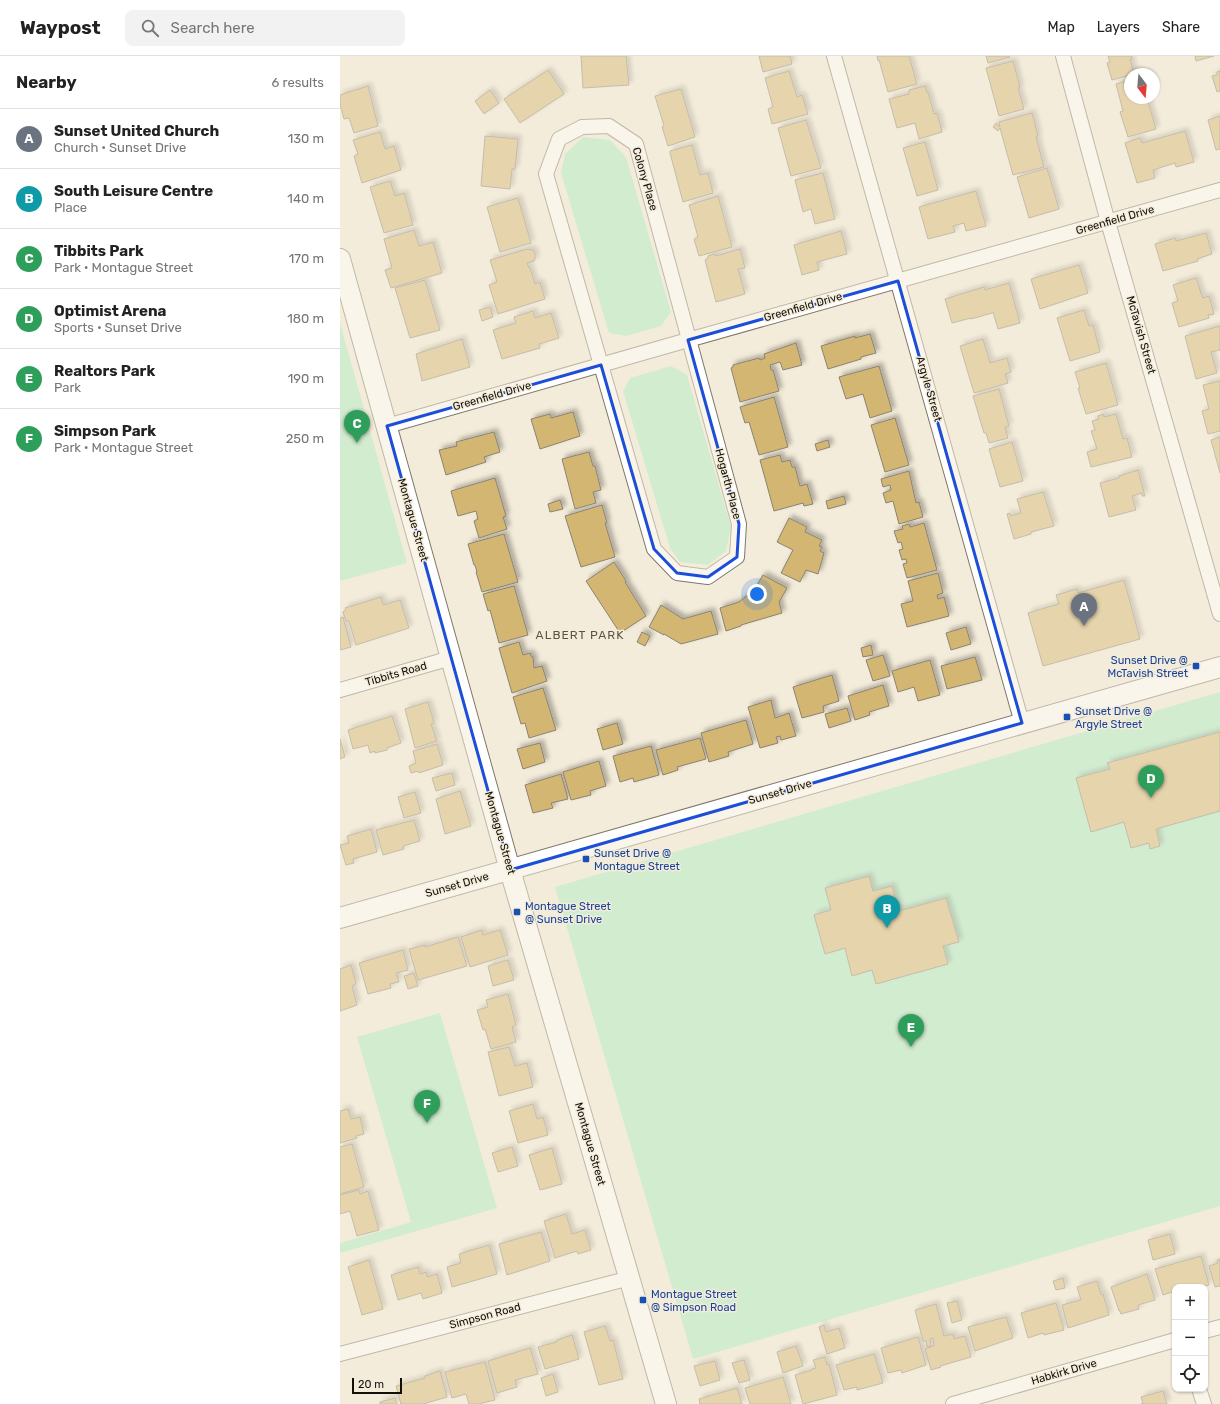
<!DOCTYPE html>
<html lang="en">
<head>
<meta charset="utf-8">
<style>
	body { margin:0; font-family:Rubik,sans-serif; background:#f2f2f2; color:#222 }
	.controls { position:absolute; right:12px; bottom:12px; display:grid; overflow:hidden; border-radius:8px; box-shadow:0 1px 3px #0004 }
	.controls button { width:36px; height:36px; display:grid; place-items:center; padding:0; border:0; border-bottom:1px solid #e0e0e0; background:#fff; color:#222; font:20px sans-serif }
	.compass { position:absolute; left:784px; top:12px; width:36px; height:36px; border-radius:50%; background:#fff; box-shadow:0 1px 3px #0004; rotate:164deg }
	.scale { position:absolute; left:12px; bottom:10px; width:50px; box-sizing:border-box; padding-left:4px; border:2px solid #120f09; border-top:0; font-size:11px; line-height:14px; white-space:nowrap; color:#120f09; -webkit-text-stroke:3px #f4ecda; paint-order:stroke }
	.you { position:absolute; left:417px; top:538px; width:14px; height:14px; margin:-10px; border:3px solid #fff; border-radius:50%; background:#1a73e8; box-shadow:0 0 0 6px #1a73e833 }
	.badge { display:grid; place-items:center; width:26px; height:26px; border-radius:50%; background:#166636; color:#fff; font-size:13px; font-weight:700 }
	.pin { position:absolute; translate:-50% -33px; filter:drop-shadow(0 1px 2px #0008) }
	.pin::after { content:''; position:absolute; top:21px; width:14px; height:12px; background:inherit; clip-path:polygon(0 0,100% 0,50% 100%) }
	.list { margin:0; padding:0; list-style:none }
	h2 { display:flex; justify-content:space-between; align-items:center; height:52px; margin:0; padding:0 16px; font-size:17px }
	h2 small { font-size:13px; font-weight:400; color:#767676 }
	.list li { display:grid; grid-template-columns:26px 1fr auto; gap:12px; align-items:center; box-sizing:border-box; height:60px; padding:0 16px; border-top:1px solid #e0e0e0 }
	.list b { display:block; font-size:15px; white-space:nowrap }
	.list p { margin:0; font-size:13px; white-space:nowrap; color:#767676 }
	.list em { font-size:13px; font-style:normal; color:#767676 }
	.icon { flex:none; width:22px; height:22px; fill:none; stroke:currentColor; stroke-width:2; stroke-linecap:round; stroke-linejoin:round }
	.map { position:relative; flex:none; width:880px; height:1348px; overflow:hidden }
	header { display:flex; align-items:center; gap:24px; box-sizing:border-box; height:56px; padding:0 20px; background:#fff; border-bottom:1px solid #e0e0e0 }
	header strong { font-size:19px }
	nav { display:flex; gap:22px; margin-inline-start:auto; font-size:14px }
	.search { width:280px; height:36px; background:#f2f2f2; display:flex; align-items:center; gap:10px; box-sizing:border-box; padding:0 14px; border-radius:8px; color:#767676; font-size:15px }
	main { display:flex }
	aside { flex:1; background:#fff }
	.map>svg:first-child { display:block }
	.green { fill:#a9ecc4 }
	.building { fill:#d4b673; stroke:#8a8373; filter:url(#shadow) }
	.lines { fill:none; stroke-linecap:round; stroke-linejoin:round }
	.street-casing { stroke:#7f7868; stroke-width:16 }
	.secondary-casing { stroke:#7f7868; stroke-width:22 }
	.street { stroke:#fff; stroke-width:14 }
	.secondary { stroke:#fff; stroke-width:20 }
	.marked { fill:none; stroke:#1d4ed8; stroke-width:3; stroke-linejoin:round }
	.transit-dot { fill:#1a4fb4; stroke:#f4ecda; stroke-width:1.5 }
	.labels { text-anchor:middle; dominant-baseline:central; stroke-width:3; stroke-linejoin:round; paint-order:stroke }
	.street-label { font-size:11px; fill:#120f09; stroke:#f4ecda }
	.transit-label { font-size:11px; fill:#164399; stroke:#f4ecda; text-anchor:start }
	.neighbourhood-label { font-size:12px; letter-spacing:1px; fill:#5b5445; stroke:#f4ecda }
</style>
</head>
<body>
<header>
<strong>Waypost</strong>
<div class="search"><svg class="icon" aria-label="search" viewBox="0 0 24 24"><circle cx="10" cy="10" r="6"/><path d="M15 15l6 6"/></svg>Search here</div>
<nav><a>Map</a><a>Layers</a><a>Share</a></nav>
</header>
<main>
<aside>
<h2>Nearby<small>6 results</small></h2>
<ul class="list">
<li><span class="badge" style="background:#6b7280">A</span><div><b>Sunset United Church</b><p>Church · Sunset Drive</p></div><em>130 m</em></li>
<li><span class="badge" style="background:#0f9aa8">B</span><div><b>South Leisure Centre</b><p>Place</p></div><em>140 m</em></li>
<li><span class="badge" style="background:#2e9e5b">C</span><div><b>Tibbits Park</b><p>Park · Montague Street</p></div><em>170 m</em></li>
<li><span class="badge" style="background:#2e9e5b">D</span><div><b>Optimist Arena</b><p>Sports · Sunset Drive</p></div><em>180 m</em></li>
<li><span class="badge" style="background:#2e9e5b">E</span><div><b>Realtors Park</b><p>Park</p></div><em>190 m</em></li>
<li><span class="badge" style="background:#2e9e5b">F</span><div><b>Simpson Park</b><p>Park · Montague Street</p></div><em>250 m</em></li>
</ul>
</aside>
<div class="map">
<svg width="880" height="1348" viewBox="0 0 880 1348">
	<defs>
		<filter id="shadow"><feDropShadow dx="3.5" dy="-3.5" stdDeviation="2" flood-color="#0004"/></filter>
	</defs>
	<rect width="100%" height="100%" fill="#f4ecda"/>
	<path class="green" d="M243,81L270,84L286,101L331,256L321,270L286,280L269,277L221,117L225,98Z
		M0,267L67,507L0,525Z
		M331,310L347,319L391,471L386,495L368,509L340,506L330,492L283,335L290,322Z
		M880,636V1150L353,1303L215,831Z
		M100,957L157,1152L0,1197V1187L71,1166L17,981Z"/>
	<path class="building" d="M241,0H286L289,29L243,32Z
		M419,0H450L452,8L423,16Z
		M537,0H569L577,28L548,36L539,4L538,5Z
		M646,0H669L670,1L648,7Z
		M768,0H791L792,3H790L794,18L772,24L767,7L770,6Z
		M855,0H874L856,5Z
		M673,5L680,31L678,32L684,53L659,60L646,12Z
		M208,14L224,38L180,67L164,43Z
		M449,15L457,41L462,39L468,58L432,68L428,53L433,51L425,22Z
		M880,15V35L877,36L872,20L877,19V16Z
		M790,24V42H807L816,73L788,81L780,56L783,55L776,28Z
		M28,30L38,70L14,77L9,62L4,63L0,48V39Z
		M585,30L587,37L588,36L594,58L597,57L602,76L579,83L575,67L557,72L549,43L569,38V34Z
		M341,33L355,81L328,90L322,71L324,70L315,40Z
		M150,34L159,47L144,58L135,45Z
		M692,57L698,80L696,81L704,111L673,119L660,72L658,75L653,71L656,67L660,71L659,66Z
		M880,60V93L876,94L868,64Z
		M466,64L481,112L451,120L438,72Z
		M845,75L854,106L836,111L835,107L813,114L815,122L797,127L785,87L800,82L802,87Z
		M40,76L45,93L54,90L61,114L22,127L14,100L18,98L13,84Z
		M145,80L178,83L175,113H172L170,133L141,130Z
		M585,86L598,134L577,140L563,92Z
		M352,89L360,119L368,117L373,137L343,146L330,97V95Z
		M707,112L719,153L689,162L677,121Z
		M483,117L495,163L475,168L471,153L463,156L455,124Z
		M50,125L55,140L64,137L73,169L44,177L30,131Z
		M636,135L646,170L626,175L624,167L613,170L615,176L588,183L579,151Z
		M378,140L392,191L359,200L354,183L358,181L349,149Z
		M178,142L191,187L160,196L147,151Z
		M74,174L79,190L93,186L102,217L51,232L45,214L52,212L44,183Z
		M501,175L507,198L477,206L479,214L462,219L454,189Z
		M866,177L872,198L857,203L858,205L823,215L815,188L835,182L836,185Z
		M187,193L193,194L195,197V203L194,205L187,207L189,212H190L195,228L200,226L205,243L158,258L149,229L157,226L150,204Z
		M400,193L405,212L398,213L405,238L376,246L365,204L368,202V200L375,198L376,200Z
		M739,209L748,237L700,253L691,223Z
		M856,222L862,240L863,242L869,240L874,258L868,259L869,262L839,271L832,247L838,245L833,229Z
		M85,224L100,274L70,282L55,232Z
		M669,227L680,267L658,273L653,256L652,257L631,263V262L612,267L605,243L644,231L645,234Z
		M150,251L153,261L142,265L139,254Z
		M744,254L749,270L753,269L760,296L730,305L717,262Z
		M193,255L195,262L211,257L219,282L199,288L200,292L162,303L153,274L176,267L174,261Z
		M880,270V294L871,296L877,317L856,323L845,280Z
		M530,278L536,297L521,301V303L488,313L481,290L515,280V282Z
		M122,283L130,311L82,325L76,298Z
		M643,283L650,307L667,302L671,316L665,318L668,327L634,337L620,290Z
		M456,287L462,309L443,314L440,306L430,309L431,314H433L439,335L400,346L391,312L393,311V309L419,302L420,304L425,302L424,298Z
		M766,307L778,349L746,358L738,332H740L735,316Z
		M539,310L552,355L530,362L523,338L506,343L499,321Z
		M880,325V375L868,378L862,355L869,353L863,329Z
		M659,333L669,370L665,371L668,382L649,387L646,377H644L633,340Z
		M434,341L448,391L419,399L409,366L405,367L400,351Z
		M233,356L240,380L200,393L191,363L210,358L211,362Z
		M763,358L764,361L776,358L783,383L787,382L792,401L751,411L747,396L757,393L751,375L755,374L752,365L759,363L758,360Z
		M555,362L569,409L545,416L531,369Z
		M154,376L160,396L144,401L146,406L106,419L99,394L117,390L116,386Z
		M880,381V417L871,384Z
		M488,384L490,391L477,395L475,388Z
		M672,386L683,425L660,431L649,393Z
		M249,396L253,410H255L261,434L253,436L256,447L235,453L222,403Z
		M440,399L442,406L450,404L452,411H455L460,430L467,428L473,448L464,450L463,447L434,455L420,404Z
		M798,414L805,440H802V437L792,440L796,454L769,461L760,427L779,422V420Z
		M569,415L576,447L579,446L583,461L559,468L553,445L546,447L543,437L551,434L550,429L543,431L541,423Z
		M155,422L166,460L163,461L167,473L139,482L134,465L138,463L136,455L118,460L111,435Z
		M703,436L714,470L691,476V478L674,483L667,458L670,457L671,460L681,457L677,443Z
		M504,440L506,448L488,453L486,445Z
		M220,444L223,453L210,456L208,448Z
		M262,449L267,467H265L275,501L241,511L225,460Z
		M449,462L467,471L465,476L482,484L479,490L482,491L480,495L484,497L478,518L466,514L460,526L441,517L453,494L437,486Z
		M584,467L597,514L567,522L563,508L567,507L566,503L562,504L559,494L563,493L561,486L558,487L554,475L563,473L562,470L569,468L570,471Z
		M164,478L178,526L142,536L136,516H137L135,509H134L128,488Z
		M274,506L286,525L285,526L306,560L280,577L246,525Z
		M598,517L603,537L597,539L598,543L604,541L609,560L567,571L561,548L573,545L568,525Z
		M423,519L447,532L439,546L442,557L401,569V570L386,575L380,552L399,546L414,534Z
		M784,524L800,583L703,610L688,557L719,548L716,539L737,533L738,537Z
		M174,530L188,579L159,587L150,554L148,555L143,538Z
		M41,541L43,549L60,544L69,572L16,589L9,565H6L3,556L6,553L5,552Z
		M321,549L343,563L371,555L378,578L341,588L324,578V579L309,571Z
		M3,561L11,591L0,594V562Z
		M626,571L631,588L611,594L606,577Z
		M302,576L310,580L305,590L297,586Z
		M179,586L183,599L190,597L191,600L193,601L194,612L202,610L207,625L172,637L159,592Z
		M531,589L533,599L523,601L521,592Z
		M543,599L550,620L533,625L526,604Z
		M635,601L642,624L607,633L601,610Z
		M590,604L600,639L578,645L574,631L558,636L552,615Z
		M492,619L499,645L483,650L484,656L462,662L453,631Z
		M543,629L549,650L529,656L530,659L515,664L508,640Z
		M203,632L216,674L189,682L185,667L181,668L173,641Z
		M431,644L435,662L449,657L456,680L441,684L440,680L436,681L438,687L420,692L408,651Z
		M88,646L94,667L91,668L97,685L75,692L65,653Z
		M507,652L511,665L489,672L485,658Z
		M52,660L61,687L47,692V694L35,697V695L30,697L28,689L13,693L8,674Z
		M406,664L413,688L388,696L389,700L369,706L361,677Z
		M277,667L283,688L263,694L257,673Z
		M880,676V755L816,773L820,790L810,793L809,787L791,792L784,766L751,776L736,722L770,713L767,707Z
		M360,682L366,703L337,711L338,714L323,719L316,694Z
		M0,683L5,701L0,703Z
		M200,687L205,706L183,713L177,693Z
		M97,688L103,709L79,717L78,715L71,717L69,710L76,707L73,695Z
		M311,690L319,719L294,726L293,722L280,726L273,700Z
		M259,705L266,730L250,735L251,739L231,744L223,716Z
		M112,717L115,729L96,735L92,722Z
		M221,718L228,743L211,747L213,752L193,757L185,729Z
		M120,735L131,770L105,778L96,743Z
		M75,736L81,757L64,762L58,741Z
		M74,764L80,785L63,790L64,793L43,799L36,774Z
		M31,773L37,796L13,803L14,807L6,809L0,789L9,787L7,780Z
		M529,820L533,835L552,830L559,855L606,842L619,886L603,890L608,908L536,928L532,914L512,920L505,892L485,898L474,859L491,854L485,832Z
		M142,874L143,879L160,874L168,899L130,911L121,881Z
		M118,881L127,910L78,924L69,893L85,889V891Z
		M63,894L68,914L56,917L59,926L50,928L51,932L28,938L19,907Z
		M168,904L174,924L153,930L148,910Z
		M11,909L16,928L12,930L17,949L0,955V913Z
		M74,917L78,930L68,933L64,920Z
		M168,938L176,969L172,971L176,986L151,993L145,973L143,974L137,954L148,951L146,944Z
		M169,991L175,1010L187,1007L193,1031L159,1040L148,996Z
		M193,1048L197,1063L203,1061L208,1079L178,1087L169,1055Z
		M8,1053L11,1063L20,1061L24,1078L16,1080L17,1082L0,1087V1055Z
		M12,1088L24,1131L0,1138V1091Z
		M172,1091L178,1110L158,1116L152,1097Z
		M212,1092L222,1128L200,1134L189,1099Z
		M19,1134L20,1138L28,1135L39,1174L17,1180L10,1155L0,1158V1139Z
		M226,1158L232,1178L245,1174L251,1194L238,1198L237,1195L215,1202L204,1165Z
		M201,1176L210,1205L167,1219L159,1188Z
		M830,1178L835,1198L813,1204L808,1184Z
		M149,1189L157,1218L112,1231L107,1211L121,1207L119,1198Z
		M861,1200L869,1229L861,1231H835V1235L823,1239L815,1213Z
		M880,1203V1230L875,1231L869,1210L878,1207L877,1204Z
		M29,1204L43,1253L22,1259L8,1211Z
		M78,1211L80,1218L86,1216L87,1221L97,1218L102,1237L83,1243L81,1237L58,1244L51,1219Z
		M807,1218L815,1244L798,1249L799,1253L781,1258L780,1255H779L771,1231Z
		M723,1222L725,1232L716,1234L713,1225Z
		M757,1225L761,1239L763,1238L769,1259L728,1272L722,1249L741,1244L737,1231Z
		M617,1245L622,1264L612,1267L607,1247Z
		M716,1247L724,1274L704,1279L703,1277L688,1282L681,1257Z
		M596,1248L604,1280L613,1278L614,1283L625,1280L631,1301L600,1310L601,1311L591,1314L585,1293L593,1290L594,1289L593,1282L590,1283L591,1290L587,1291L586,1285H583L575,1254Z
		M666,1261L673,1282L635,1295L628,1271Z
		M484,1269L486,1276L499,1272L505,1292L487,1298L479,1271Z
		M265,1270L270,1285L273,1284L283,1323L259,1329L244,1276Z
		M232,1279L239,1303L205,1313L198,1291L217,1286V1284Z
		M578,1281L586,1309L562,1317L561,1314L548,1317L541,1292Z
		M456,1290L463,1310L443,1317L437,1296Z
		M190,1292L198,1318L175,1324L177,1331L157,1337L148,1305Z
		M534,1298L543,1327L517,1334V1331L504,1334L496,1309Z
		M485,1301L487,1309L489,1308L497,1339L463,1348L455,1319L472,1314V1313L476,1312L473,1304Z
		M404,1304L410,1324L399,1327L392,1307Z
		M375,1305L380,1324L360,1330L354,1310Z
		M145,1306L155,1344L138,1348H129L126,1338L112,1342L105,1316Z
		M100,1315L107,1341L83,1348H61L56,1330L85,1322V1320Z
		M213,1318L218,1336L206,1340L201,1322Z
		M443,1321L451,1348H410L405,1332Z
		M397,1332L402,1348H360L359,1343Z
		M823,1335L827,1348H801L803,1347L801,1341Z
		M55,1342L57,1348H40V1346Z"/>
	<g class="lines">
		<g class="street-casing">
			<path id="street" d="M494,0L682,667
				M723,0L768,166L880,558
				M269,70L296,88L399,468L397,501L368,521L337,517L314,493L206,118L219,83L242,71Z
				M47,370L348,284L880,134
				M0,634L111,602
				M865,1275L880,1271
				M0,1298L290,1222
				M859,1333L864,1348
				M613,1348L835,1284"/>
		</g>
		<g class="secondary-casing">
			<path id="secondary" d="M0,203L170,814L326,1348
				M0,862L880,611"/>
		</g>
		<use href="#street" class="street"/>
		<use href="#secondary" class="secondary"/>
	</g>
	<path d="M0 0H880V1348H0ZM558,225L682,667L170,814L47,370L261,309L314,493L337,517L368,521L397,501L399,468L348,284Z" fill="#f4ecda" fill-opacity=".55" fill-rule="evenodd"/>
	<path class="marked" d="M558,225L682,667L170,814L47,370L261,309L314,493L337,517L368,521L397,501L399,468L348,284Z"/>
	<g class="transit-dot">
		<rect x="852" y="606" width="8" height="8" rx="2"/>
		<rect x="723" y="657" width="8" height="8" rx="2"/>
		<rect x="242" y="799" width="8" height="8" rx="2"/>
		<rect x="173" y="852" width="8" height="8" rx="2"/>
		<rect x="299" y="1240" width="8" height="8" rx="2"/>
	</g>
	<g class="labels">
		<g class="street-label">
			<text transform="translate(305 123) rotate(74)">Colony Place</text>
			<text transform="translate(775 164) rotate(-16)">Greenfield Drive</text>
			<text transform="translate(463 251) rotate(-16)">Greenfield Drive</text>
			<text transform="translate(801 279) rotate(74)">McTavish Street</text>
			<text transform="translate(589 333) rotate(74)">Argyle Street</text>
			<text transform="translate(152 340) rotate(-16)">Greenfield Drive</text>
			<text transform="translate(388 428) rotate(75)">Hogarth Place</text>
			<text transform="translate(73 464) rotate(74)">Montague Street</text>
			<text transform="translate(56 618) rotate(-16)">Tibbits Road</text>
			<text transform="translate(440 736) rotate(-16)">Sunset Drive</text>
			<text transform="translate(160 777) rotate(74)">Montague Street</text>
			<text transform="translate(117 829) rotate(-16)">Sunset Drive</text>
			<text transform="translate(250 1088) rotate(74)">Montague Street</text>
			<text transform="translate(145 1260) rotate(-15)">Simpson Road</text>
			<text transform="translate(724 1316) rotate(-16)">Habkirk Drive</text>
		</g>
		<g class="transit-label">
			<text x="848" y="604" text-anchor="end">Sunset Drive @<tspan x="848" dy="13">McTavish Street</tspan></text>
			<text x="735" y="655">Sunset Drive @<tspan x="735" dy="13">Argyle Street</tspan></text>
			<text x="254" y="797">Sunset Drive @<tspan x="254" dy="13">Montague Street</tspan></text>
			<text x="185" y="850">Montague Street<tspan x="185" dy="13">@ Sunset Drive</tspan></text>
			<text x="311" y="1238">Montague Street<tspan x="311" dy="13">@ Simpson Road</tspan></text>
		</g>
		<g class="neighbourhood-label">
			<text x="240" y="579">ALBERT PARK</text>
		</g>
	</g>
</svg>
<div class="controls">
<button>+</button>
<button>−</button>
<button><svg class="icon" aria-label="locate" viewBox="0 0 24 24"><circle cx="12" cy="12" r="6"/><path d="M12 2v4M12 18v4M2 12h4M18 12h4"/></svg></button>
</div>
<svg class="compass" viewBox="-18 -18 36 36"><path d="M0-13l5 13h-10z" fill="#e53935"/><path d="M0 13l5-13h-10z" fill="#767676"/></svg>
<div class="scale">20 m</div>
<div class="you"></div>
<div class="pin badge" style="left:744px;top:570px;background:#6b7280">A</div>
<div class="pin badge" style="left:547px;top:872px;background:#0f9aa8">B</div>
<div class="pin badge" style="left:17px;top:387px;background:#2e9e5b">C</div>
<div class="pin badge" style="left:811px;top:742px;background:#2e9e5b">D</div>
<div class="pin badge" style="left:571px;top:991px;background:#2e9e5b">E</div>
<div class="pin badge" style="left:87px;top:1067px;background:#2e9e5b">F</div>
</div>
</main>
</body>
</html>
